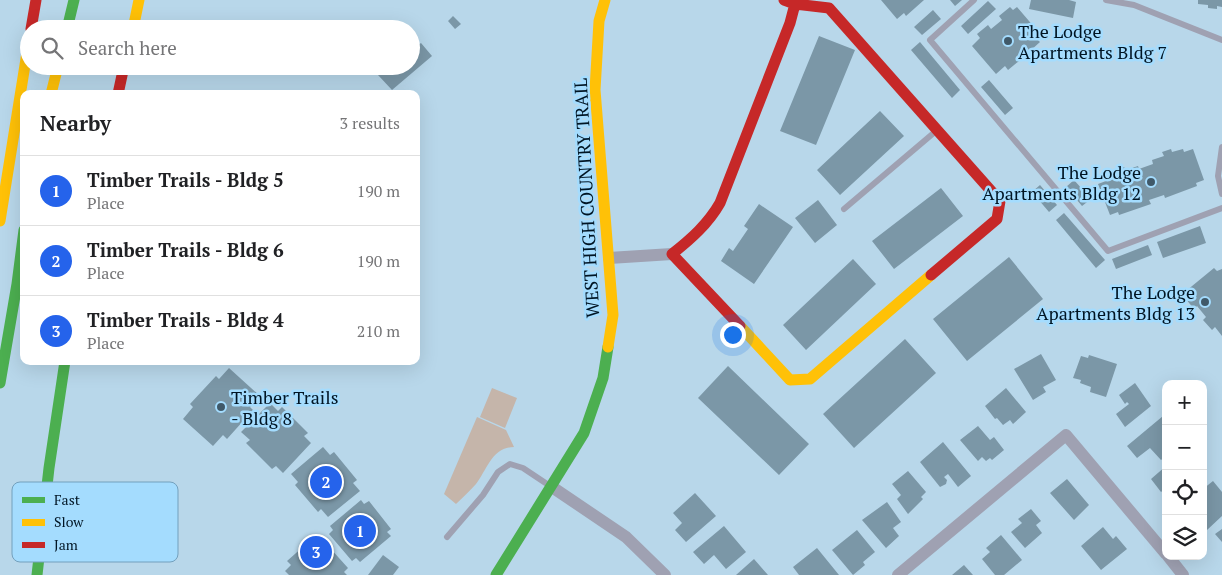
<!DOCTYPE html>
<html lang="en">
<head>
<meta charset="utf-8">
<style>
	body { margin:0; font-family:"PT Serif",serif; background:#f6f6f6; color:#202124 }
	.controls { position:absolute; right:15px; bottom:15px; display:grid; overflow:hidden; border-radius:10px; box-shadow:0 5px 20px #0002 }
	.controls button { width:45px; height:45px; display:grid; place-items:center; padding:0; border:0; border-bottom:1px solid #e0e0e0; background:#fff; color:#202124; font:25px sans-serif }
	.you { position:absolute; left:732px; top:334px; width:18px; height:18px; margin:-12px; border:4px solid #fff; border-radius:50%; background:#1a73e8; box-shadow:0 0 0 8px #1a73e833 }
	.badge { display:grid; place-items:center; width:32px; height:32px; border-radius:50%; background:#2563eb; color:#fff; font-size:16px; font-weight:700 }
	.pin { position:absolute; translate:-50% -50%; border:2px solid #fff; box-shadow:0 1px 5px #0006 }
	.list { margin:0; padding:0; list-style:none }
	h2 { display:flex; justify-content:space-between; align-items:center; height:65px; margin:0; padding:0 20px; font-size:21px }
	h2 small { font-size:16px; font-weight:400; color:#757577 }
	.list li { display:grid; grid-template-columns:32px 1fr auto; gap:15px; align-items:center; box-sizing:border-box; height:70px; padding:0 20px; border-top:1px solid #e0e0e0 }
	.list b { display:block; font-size:19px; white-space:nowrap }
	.list p { margin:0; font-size:16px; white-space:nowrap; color:#757577 }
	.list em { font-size:16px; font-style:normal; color:#757577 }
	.icon { flex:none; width:28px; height:28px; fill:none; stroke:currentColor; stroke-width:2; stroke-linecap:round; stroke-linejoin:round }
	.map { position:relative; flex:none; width:1222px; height:575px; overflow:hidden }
	.search { position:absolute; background:#fff; box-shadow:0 5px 20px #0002; left:20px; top:20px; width:400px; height:55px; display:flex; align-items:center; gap:12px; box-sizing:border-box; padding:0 18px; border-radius:28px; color:#757577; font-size:19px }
	.panel { position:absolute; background:#fff; box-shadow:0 5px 20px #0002; left:20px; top:90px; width:400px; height:275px; border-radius:10px }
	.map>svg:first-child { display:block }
	.green { fill:#c5b5aa }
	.building { fill:#7b97a7 }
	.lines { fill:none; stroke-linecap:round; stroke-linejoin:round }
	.lane { stroke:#9fa1b2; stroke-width:6 }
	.street { stroke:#9fa1b2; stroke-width:12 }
	.fast { stroke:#4caf50; stroke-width:11 }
	.slow { stroke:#ffc107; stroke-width:11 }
	.jam { stroke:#c62828; stroke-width:11 }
	.poi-dot { fill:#405969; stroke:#a4dcfe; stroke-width:2 }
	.labels { text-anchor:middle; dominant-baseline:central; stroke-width:5; stroke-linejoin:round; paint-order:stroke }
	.poi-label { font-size:18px; fill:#001524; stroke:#a4dcfe; text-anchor:start }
	.street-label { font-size:18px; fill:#001524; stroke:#a4dcfe }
	.key { fill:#a4dcfe; stroke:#73a0bd; stroke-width:1 }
	.key-label { font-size:14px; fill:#001524 }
</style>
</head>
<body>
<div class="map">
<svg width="1222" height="575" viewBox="0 0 1222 575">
	<rect width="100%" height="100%" fill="#b8d7ea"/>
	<path class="green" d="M492,388L517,398L505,428L480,417Z
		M477,417L506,430L514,447C492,447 487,470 476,484C470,491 463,497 456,504L444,494Z"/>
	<path class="building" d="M881,0H924L906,16L904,13L897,19Z
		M950,0H962L955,6Z
		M1031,0H1069L1076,2L1073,18L1029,9Z
		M1198,0H1222V7L1217,6V9L1208,8V5L1198,4Z
		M988,1L996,9L968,34L961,26Z
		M1010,7L1013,10L1017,7L1041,35L1037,39L1040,42L1030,51L1027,48L1016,57L1019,61L1008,70L1005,66L996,74L972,46L980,38L977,34L988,25L991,29L1002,20L999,16Z
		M933,10L941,19L922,35L914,27Z
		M453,16L461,24L455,29L448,21Z
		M819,36L855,50L816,145L780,131Z
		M920,42L960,90L952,98L911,50Z
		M421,43L432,56L392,90L378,75L388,66H411V50Z
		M989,80L1013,108L1005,115L981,87Z
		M880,111L904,136L840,195L817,170Z
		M1171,149L1172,152L1183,149L1184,152L1193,149L1204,180L1196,183L1197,186L1165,198L1164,195L1149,200L1151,204L1119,215L1118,212L1110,215L1098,184L1106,181L1105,178L1117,173L1115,170L1124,167L1126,170L1138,166L1139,169L1153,164L1152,160L1164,156L1162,152Z
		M1074,180L1091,199L1082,206L1066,187Z
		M1040,185L1057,205L1049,212L1032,192Z
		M941,188L963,216L894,269L872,241Z
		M818,200L837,225L815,243L795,218Z
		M759,204L793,227L754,284L721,261L729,248L733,251L748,229L744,226Z
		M1064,213L1105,260L1096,268L1056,220Z
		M1200,226L1206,243L1163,258L1157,242Z
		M1148,245L1152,255L1116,269L1112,259Z
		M1009,257L1043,299L967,361L933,319Z
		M853,259L876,284L806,350L783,325Z
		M1214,268L1217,271L1222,269V336L1215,327L1212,330L1203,320L1206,317L1197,306L1194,309L1185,298L1189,295L1186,291Z
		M905,339L936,373L854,448L823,414Z
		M1041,354L1056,380L1043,387L1046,392L1033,400L1014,369Z
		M1089,355L1117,364L1106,397L1090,392L1091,387L1080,383L1081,380L1073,378L1081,356L1088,358Z
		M728,366L809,444L779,475L698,398Z
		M229,368L260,396L250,407L253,410L227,439L223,435L213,446L183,419L193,407L190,404L216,376L219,379Z
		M1135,383L1151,406L1125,427L1116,414L1129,404L1127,402L1125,404L1119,395Z
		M1006,388L1026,412L1013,424L1010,420L1003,425L997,418L995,419L985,406Z
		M270,403L278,411L282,407L308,433L304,436L311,443L283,473L276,466L272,469L246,443L250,440L241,432Z
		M1163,416L1166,419V456L1161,460L1150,448L1137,458L1127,446Z
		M978,426L990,440L994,437L1004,450L992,460L990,458L986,461L982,457L978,461L960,440Z
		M943,442L971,476L958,487L948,474L944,477L947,480L946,484L940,487L920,462Z
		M323,447L330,455L334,452L357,480L353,483L360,491L328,517L321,509L318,512L295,485L298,482L291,474Z
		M1166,466V488L1161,492L1151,479Z
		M908,471L926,492L921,497L923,499L908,514L897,499L901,495L892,484Z
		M1067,479L1089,505L1074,520L1050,493Z
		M1213,481L1222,492V516L1207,530L1203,525V489Z
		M695,493L716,516L686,542L675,530L682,523L673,513Z
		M361,500L364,504L369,501L391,529L387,532L391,536L360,562L356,558L352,561L329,534L333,530L330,526Z
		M887,502L901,522L893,528L899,536L886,548L862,520Z
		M1031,509L1041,521L1036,525L1042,533L1025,548L1011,532L1022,523L1018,519Z
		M724,526L746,552L726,569L714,555L704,564L693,552Z
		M1103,527L1113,539L1116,536L1127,549L1101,570L1081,546Z
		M1222,529V542L1215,534Z
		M857,530L875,552L863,562L865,565L853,575L832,550Z
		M1001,535L1022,560L1004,575H995L982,559L990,552L986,548Z
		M313,538L317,542L321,538L348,568L344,572L347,575H289L285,571L291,565L287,561Z
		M817,548L839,575H799L793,567Z
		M383,555L399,567L393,575H368Z
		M754,559L768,575H736Z
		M964,565L973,575H952Z"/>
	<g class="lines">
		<path class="lane" d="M974,0L930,40L1108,251L1222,208
			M1106,0L1134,5L1222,40
			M1222,147L1218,176L1222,194
			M844,209L936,131
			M447,537L483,495L498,472L510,464L523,468L550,486"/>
		<path class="street" d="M609,258L672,254
			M552,487L626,537L665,575
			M1168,556L1183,575
			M898,575L1066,435L1166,554"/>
		<path class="fast" d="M67,29L74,0
			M0,383L17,284L24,230
			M37,575L49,468L65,361
			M496,575L584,433L603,378L608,347"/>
		<path class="slow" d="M605,0L599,21L595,90L613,315L608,347
			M133,29L139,0
			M51,94L58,66
			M0,221L29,40
			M740,326L790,380L810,379L931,275"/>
		<path class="jam" d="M784,0L795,4L829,8L1000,201L997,219L931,275
			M31,29L36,0
			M118,94L124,66
			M740,326L672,254C691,239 708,224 720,203L790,23L795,4"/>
	</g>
	<g class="poi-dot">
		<circle cx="1008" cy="41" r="5"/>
		<circle cx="1151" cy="182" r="5"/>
		<circle cx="1205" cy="302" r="5"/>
		<circle cx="221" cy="407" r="5"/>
	</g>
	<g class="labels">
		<g class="poi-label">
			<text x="1018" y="31">The Lodge<tspan x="1018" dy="21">Apartments Bldg 7</tspan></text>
			<text x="1141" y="172" text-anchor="end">The Lodge<tspan x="1141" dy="21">Apartments Bldg 12</tspan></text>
			<text x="1195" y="292" text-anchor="end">The Lodge<tspan x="1195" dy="21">Apartments Bldg 13</tspan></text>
			<text x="231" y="397">Timber Trails<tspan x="231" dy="21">- Bldg 8</tspan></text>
		</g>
		<g class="street-label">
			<text transform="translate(586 198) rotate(-93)">WEST HIGH COUNTRY TRAIL</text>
		</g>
	</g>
	<rect x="12" y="482" width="166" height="80" rx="8" class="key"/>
	<rect x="22" y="497" width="23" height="6" fill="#4caf50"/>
	<rect x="22" y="519" width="23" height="7" fill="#ffc107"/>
	<rect x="22" y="542" width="23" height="6" fill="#c62828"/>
	<g class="key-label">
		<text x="54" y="505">Fast</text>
		<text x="54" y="527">Slow</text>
		<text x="54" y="550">Jam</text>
	</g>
</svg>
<div class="controls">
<button>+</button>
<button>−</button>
<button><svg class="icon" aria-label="locate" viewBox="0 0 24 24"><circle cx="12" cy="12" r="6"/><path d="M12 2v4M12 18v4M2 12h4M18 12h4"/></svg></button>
<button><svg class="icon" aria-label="layers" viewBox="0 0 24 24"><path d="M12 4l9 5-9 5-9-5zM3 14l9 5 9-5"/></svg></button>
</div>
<div class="you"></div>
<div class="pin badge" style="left:360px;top:531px">1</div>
<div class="pin badge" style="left:326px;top:482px">2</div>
<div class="pin badge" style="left:316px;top:552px">3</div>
<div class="search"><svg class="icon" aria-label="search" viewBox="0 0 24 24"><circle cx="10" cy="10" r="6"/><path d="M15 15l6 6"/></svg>Search here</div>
<section class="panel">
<h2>Nearby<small>3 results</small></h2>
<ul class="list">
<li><span class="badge">1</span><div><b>Timber Trails - Bldg 5</b><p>Place</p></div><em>190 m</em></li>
<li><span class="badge">2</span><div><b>Timber Trails - Bldg 6</b><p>Place</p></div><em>190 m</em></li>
<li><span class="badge">3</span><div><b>Timber Trails - Bldg 4</b><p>Place</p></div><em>210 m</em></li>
</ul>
</section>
</div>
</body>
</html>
